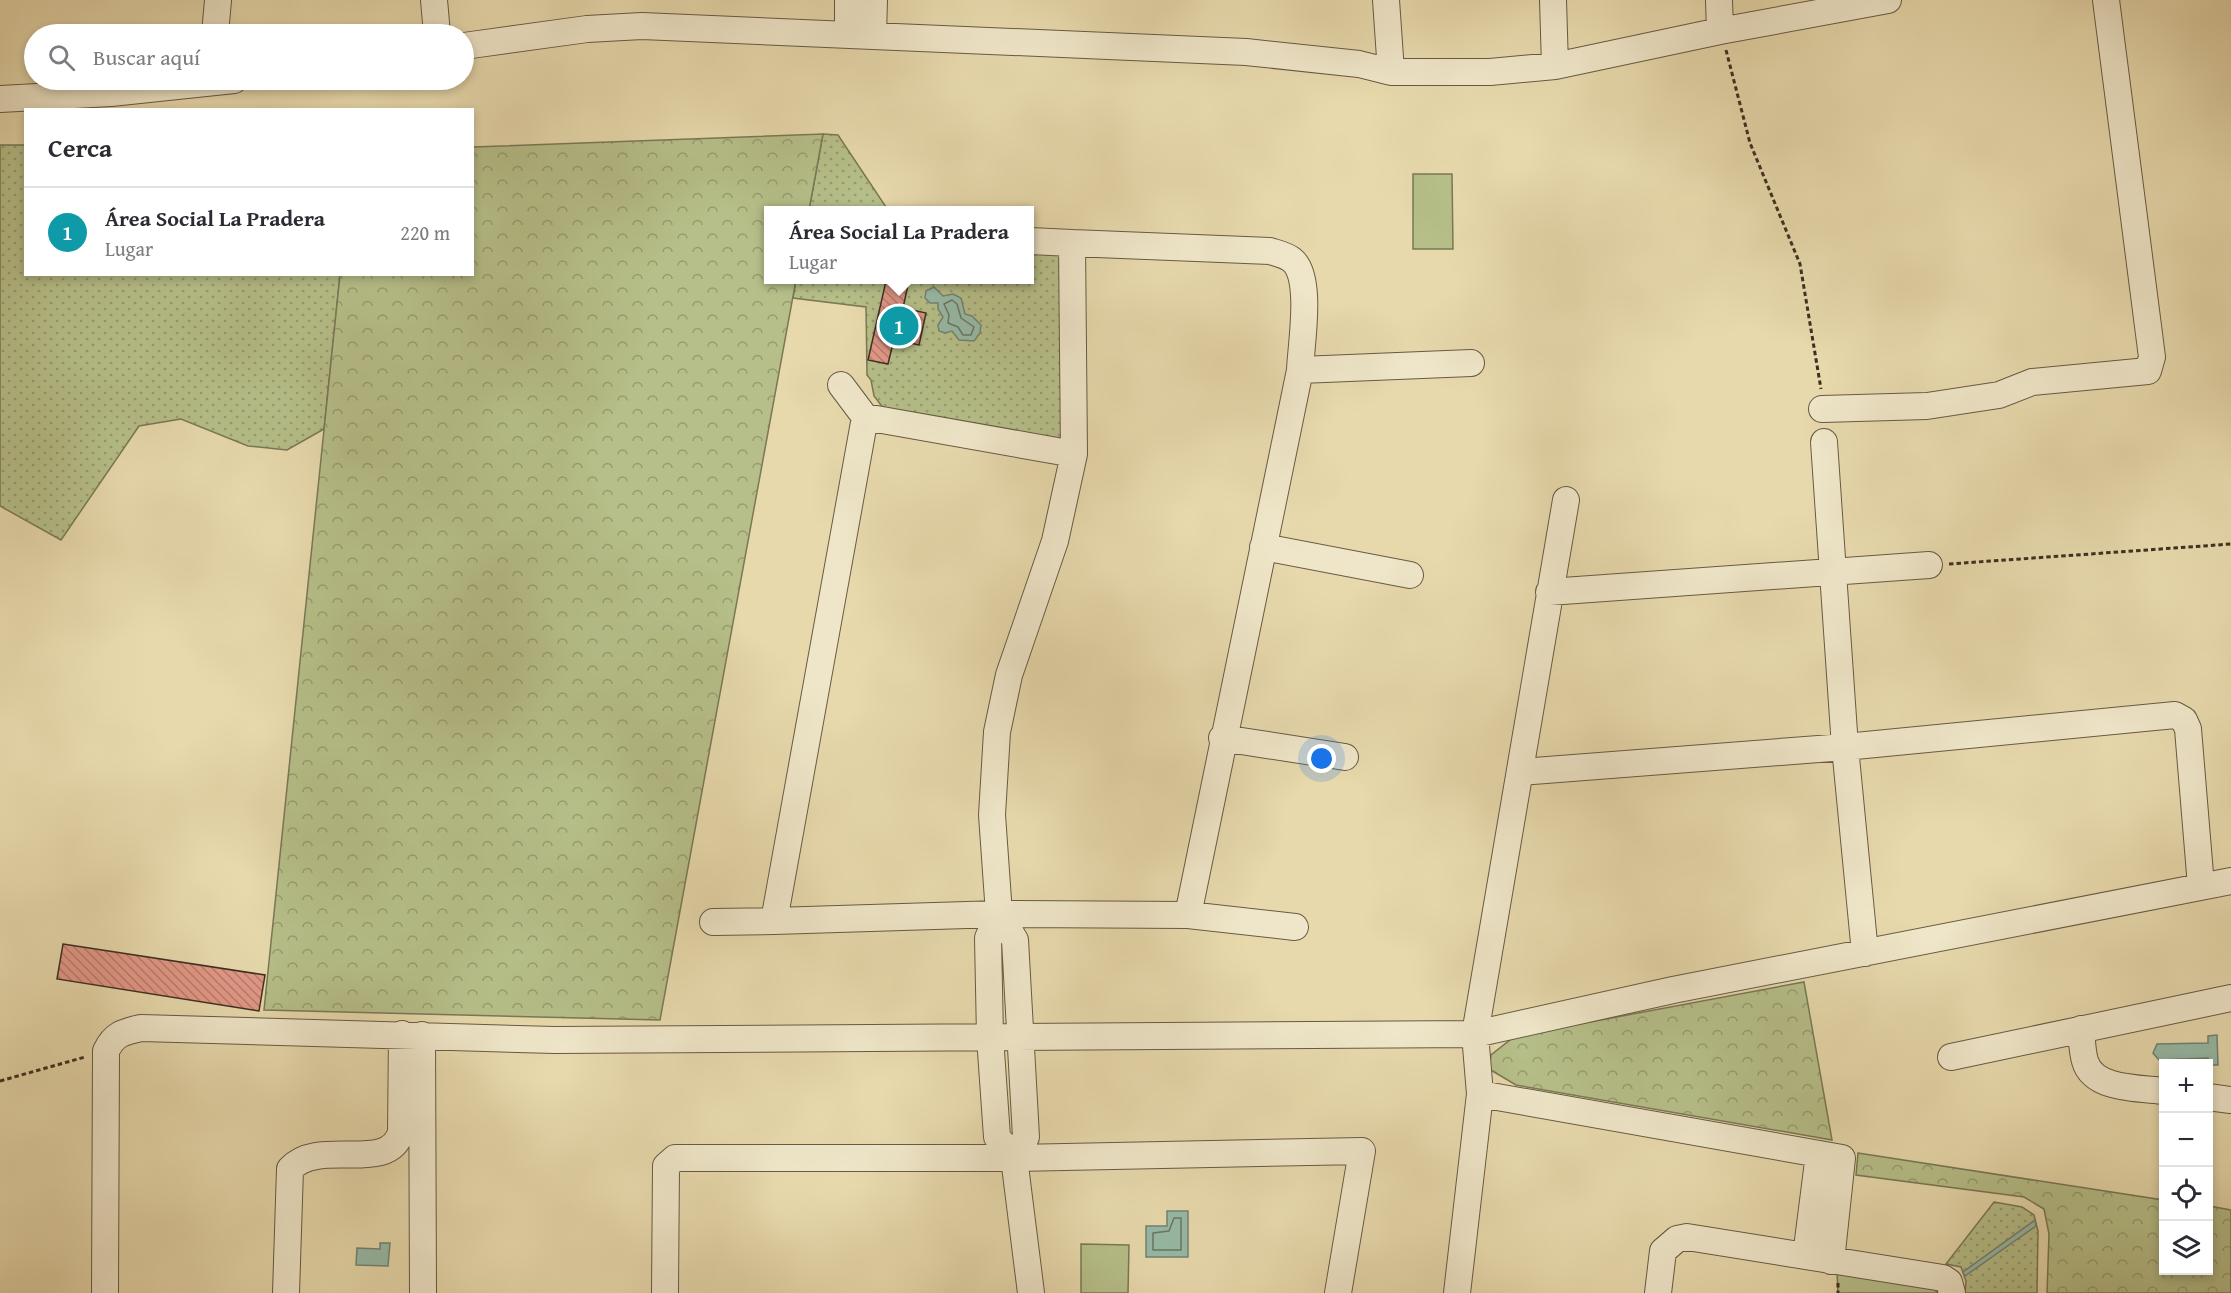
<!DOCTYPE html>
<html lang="es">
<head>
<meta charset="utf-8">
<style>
	body { margin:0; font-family:"Gentium Book Plus",serif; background:#f2f2f3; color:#2b2b33 }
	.controls { position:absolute; right:18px; bottom:18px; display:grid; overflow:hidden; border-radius:0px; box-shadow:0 3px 9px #0003 }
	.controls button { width:54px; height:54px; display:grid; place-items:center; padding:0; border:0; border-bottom:2px solid #e1e1e2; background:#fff; color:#2b2b33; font:30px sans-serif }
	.you { position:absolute; left:1322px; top:759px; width:21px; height:21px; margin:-15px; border:4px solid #fff; border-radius:50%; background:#1a73e8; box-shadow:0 0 0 9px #1a73e833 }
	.badge { display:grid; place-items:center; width:39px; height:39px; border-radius:50%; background:#8f2418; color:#fff; font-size:20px; font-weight:700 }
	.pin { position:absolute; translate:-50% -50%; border:3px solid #fff; box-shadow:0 2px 6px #0006 }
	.popup { position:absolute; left:764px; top:206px; width:270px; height:78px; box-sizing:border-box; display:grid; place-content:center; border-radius:0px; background:#fff; filter:drop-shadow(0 2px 4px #0005); font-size:20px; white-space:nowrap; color:#7c7c81 }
	.popup b { font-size:22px; color:#2b2b33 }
	.popup::after { content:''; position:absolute; left:50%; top:100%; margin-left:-12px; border:12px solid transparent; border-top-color:#fff }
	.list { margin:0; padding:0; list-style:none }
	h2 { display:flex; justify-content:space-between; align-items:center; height:78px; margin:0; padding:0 24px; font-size:26px }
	h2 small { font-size:20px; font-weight:400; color:#7c7c81 }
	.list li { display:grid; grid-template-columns:39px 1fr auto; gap:18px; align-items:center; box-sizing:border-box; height:90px; padding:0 24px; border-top:2px solid #e1e1e2 }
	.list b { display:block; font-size:22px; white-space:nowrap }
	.list p { margin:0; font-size:20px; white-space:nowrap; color:#7c7c81 }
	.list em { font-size:20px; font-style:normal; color:#7c7c81 }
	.icon { flex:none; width:33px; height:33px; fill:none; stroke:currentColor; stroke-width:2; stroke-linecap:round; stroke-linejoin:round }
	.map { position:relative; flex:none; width:2231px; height:1293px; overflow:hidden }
	.search { position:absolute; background:#fff; box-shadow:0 3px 9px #0003; left:24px; top:24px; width:450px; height:66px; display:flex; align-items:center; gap:15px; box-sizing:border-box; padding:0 21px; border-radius:33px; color:#7c7c81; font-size:22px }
	.panel { position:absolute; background:#fff; box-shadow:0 3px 9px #0003; left:24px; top:108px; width:450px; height:168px; border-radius:0px }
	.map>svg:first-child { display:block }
	.grass { fill:url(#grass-dots); stroke:#7a7856; stroke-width:1.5 }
	.forest { fill:url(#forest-crowns); stroke:#7a7856; stroke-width:1.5 }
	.green { fill:#b6bf89; stroke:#7a7856; stroke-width:1.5 }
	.water { fill:#97baa7; stroke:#738372; stroke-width:1.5 }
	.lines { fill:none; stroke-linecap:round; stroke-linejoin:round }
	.shore { stroke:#6a7564; stroke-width:1.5 }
	.building { fill:url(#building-back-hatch); stroke:#3d3022; stroke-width:1.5 }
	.minor-casing { stroke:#685a44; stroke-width:28 }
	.path { stroke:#3d3022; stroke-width:3; stroke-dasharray:4.5 3; stroke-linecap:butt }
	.minor { stroke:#efe6c9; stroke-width:26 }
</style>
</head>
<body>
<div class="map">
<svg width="2231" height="1293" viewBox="0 0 2231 1293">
	<defs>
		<pattern id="grass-dots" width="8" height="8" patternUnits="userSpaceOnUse" patternTransform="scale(1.5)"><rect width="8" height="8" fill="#b6bf89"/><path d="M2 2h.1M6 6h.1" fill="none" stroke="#959c70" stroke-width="1.8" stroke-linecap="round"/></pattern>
		<pattern id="forest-crowns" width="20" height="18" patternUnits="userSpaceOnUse" patternTransform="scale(1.5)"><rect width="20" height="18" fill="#b6bf89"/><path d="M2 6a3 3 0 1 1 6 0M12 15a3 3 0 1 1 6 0" fill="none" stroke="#959c70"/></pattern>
		<pattern id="building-back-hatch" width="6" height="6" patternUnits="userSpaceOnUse" patternTransform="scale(1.5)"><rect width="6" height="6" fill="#e39887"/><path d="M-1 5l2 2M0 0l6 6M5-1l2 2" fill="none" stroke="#b97c6e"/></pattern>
	</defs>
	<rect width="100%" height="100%" fill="#e7d9ac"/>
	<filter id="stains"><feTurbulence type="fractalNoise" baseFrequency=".00333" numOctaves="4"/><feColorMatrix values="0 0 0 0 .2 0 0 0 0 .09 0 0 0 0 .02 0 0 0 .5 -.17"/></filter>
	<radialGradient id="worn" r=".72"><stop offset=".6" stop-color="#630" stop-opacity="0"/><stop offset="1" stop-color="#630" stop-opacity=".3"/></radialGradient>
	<path class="grass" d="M823,134L838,135L888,210H809Z
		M0,145H25L26,274L340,275L324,429L287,450L248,446L181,419L139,426L61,540L0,506Z
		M1030,251L1059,252L1069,265L1063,439L884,409L874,396L871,380L867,375L866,307L793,298L796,280H1030Z
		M1994,1202L2022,1207L2034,1215L2038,1231L2037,1293H1965L1966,1281L1961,1267L1946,1264Z"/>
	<path class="forest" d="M823,134L809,210H768V280H796L660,1020L264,1010L340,275L472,274L473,147Z
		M1804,982L1832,1140L1516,1085L1489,1069L1491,1055L1515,1036Z
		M1858,1153L2163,1200L2164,1270H2208L2209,1206L2231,1210V1293H2047L2049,1234L2044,1209L2024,1197L1856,1175Z"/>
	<path class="green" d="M1413,174H1452L1453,249H1413Z
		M1081,1244L1129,1245L1128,1293H1081Z
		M1837,1272L1933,1288L1938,1293H1838Z"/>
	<path class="water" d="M934,287L943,296L953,294L961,298L965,314L972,316L981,325L980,333L974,341L959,340L952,331L945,333L939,331L938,325L943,317L938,309V303H930L925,298L926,291Z
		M2217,1035L2218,1065H2209L2208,1058L2159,1060L2153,1053L2157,1044L2208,1043V1036Z
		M1167,1211H1188V1257H1146V1226H1167Z
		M2035,1220L2036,1226L1965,1276L1963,1272Z
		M380,1243H390L388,1266L356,1265L357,1248L380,1249Z"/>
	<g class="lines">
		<path class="shore" d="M952,300L957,304L961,318L974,327L971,335H963L958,327L948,323L949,315L944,304Z
			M1181,1218V1250H1153V1233L1169,1231L1174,1218Z"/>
	</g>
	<path class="building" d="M886,281L908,285L903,308L926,313L919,345L894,339L888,364L868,360Z
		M63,944L265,975L259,1011L57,979Z"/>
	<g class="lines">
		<g class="minor-casing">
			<path id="minor" d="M434,0L437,34
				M1386,0L1391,72
				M1553,0L1555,66
				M1719,0L1720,31
				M848,33V0
				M215,34L218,0
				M873,35L874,0
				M464,46L587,29L642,26L1246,52L1359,64L1391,72H1490L1555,66L1720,31L1888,0
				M0,99L111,93L234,80
				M1030,241L1072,243
				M1300,370L1471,363
				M841,385L865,417L1074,454
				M1822,409L1927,406L1999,395L2032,382L2148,371L2152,357L2106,0
				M1824,442L1845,747L1865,953
				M1566,500L1475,1034L1480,1094L1842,1158L1831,1261
				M1263,547L1410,575
				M1549,592L1929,565
				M1222,738L1345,757
				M1520,772L1845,747L2175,715L2184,720L2188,729L2201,886
				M999,914L988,938L990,1037L997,1137L1014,1158L1031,1293
				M774,921L999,914L1188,915
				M713,922L774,921L865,417
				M2081,1029C2082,1039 2082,1051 2085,1061C2093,1090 2140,1088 2164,1091
				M422,1035L423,1293
				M1951,1057L2231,998
				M2208,1097L2231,1100
				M1014,1158L1026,1137L1015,940L999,914L992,815L997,732L1009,675L1055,541L1074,454L1072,243L1270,251C1276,253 1286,255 1292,260C1313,277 1301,344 1300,370L1188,915L1295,927
				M1806,1256L1819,1154
				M105,1293L106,1051C114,1034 123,1032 141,1028L555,1040L1475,1034L1673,990L2231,881
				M286,1293L290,1169C319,1137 389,1175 401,1132L402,1034
				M665,1293L666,1166L675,1158H1014L1362,1151L1338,1293
				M1457,1293L1480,1094
				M1658,1293L1663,1251L1677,1239L1687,1237L1943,1278L1949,1282L1952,1293"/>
		</g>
		<path class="path" d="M1726,50L1750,143L1800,264L1821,389
			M1949,564L2231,544
			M0,1081L85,1057
			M1838,1283V1293"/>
		<use href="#minor" class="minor"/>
	</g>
	<rect width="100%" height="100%" filter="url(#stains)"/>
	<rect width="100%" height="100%" fill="url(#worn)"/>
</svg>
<div class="controls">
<button>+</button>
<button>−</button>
<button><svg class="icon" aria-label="locate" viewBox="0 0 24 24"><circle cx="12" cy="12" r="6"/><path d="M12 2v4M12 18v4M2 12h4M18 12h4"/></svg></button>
<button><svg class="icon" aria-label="layers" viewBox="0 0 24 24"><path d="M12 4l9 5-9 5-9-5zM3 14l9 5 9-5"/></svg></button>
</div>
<div class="you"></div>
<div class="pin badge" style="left:899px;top:326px;background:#0f9aa8">1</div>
<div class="popup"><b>Área Social La Pradera</b>Lugar</div>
<div class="search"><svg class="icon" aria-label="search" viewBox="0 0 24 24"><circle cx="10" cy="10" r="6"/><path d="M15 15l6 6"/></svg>Buscar aquí</div>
<section class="panel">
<h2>Cerca<small></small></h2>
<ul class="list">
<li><span class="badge" style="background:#0f9aa8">1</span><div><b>Área Social La Pradera</b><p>Lugar</p></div><em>220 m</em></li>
</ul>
</section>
</div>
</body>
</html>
